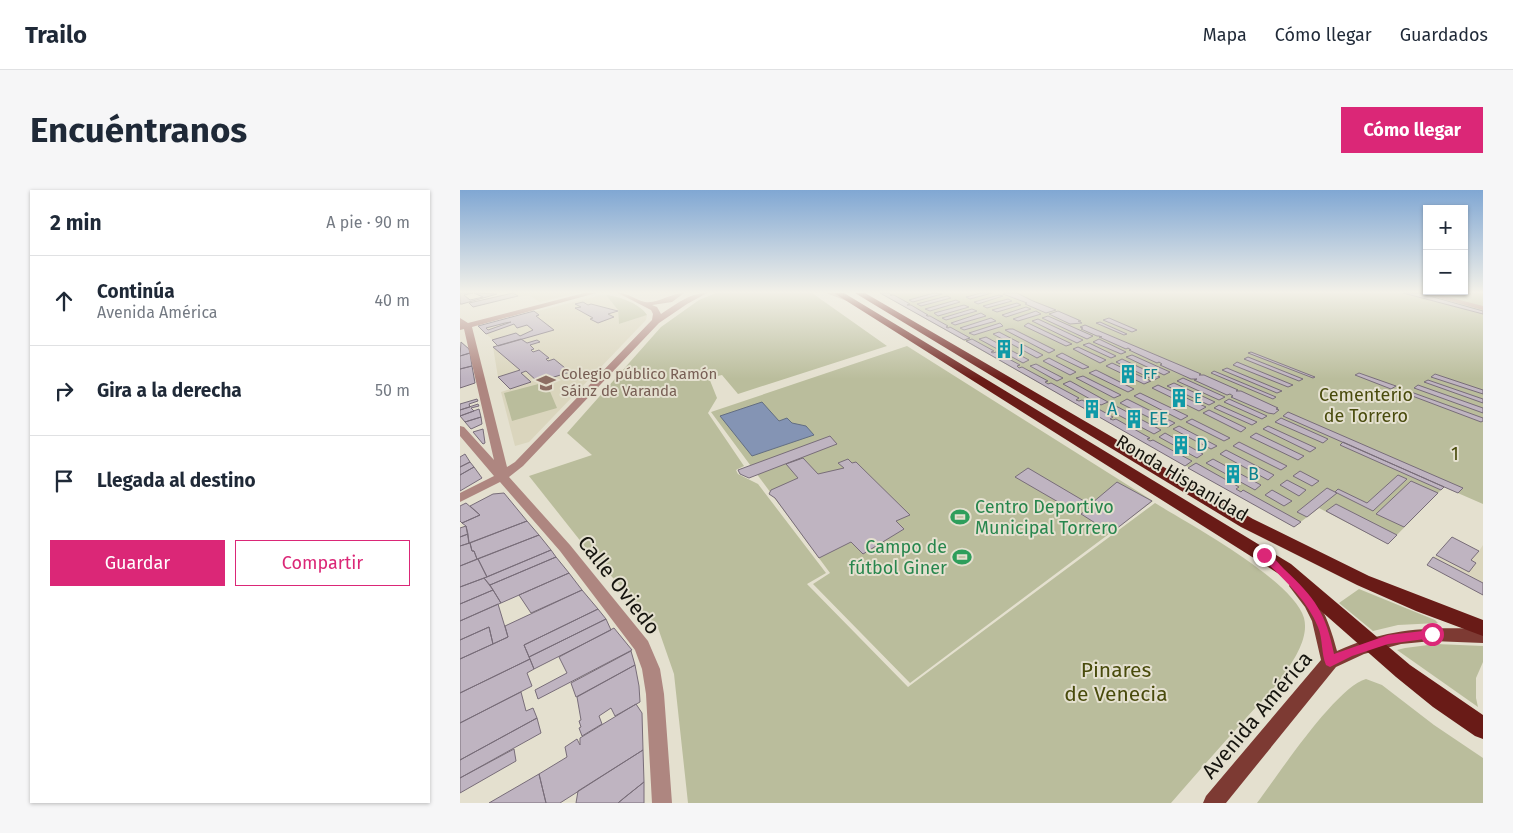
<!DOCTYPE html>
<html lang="es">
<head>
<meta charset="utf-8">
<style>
	body { margin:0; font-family:"Fira Sans",sans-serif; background:#f6f6f7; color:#1f2937 }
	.controls { position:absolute; right:15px; top:15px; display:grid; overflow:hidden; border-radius:0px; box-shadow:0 1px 4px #0004 }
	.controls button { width:45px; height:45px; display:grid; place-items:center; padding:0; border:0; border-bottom:1px solid #e0e1e3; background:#fff; color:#1f2937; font:25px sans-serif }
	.stop { position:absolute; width:15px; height:15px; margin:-11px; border:4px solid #db2777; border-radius:50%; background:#fff }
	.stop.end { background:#db2777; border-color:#fff; box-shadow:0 1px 5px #0008 }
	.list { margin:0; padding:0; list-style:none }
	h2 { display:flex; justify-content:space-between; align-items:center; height:65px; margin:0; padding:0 20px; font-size:21px }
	h2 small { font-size:16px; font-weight:400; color:#747a83 }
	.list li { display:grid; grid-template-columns:32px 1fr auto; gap:15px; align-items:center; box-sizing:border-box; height:90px; padding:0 20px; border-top:1px solid #e0e1e3 }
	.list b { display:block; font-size:19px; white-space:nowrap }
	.list p { margin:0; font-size:16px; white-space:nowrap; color:#747a83 }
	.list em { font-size:16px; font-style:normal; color:#747a83 }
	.actions { display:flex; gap:10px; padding:15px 20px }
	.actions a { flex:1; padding:11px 0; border:1px solid #db2777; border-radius:0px; text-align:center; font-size:18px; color:#db2777 }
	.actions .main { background:#db2777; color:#fff }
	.icon { flex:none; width:28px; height:28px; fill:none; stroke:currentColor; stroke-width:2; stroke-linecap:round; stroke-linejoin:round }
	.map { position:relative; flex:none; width:1023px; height:613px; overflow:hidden; border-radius:0px }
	header { display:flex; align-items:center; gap:30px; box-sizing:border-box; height:70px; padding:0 25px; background:#fff; border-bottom:1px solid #e0e1e3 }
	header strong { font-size:24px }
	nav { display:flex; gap:28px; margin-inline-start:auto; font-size:18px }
	.intro { display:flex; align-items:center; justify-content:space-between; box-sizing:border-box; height:120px; padding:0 30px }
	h1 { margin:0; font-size:35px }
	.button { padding:12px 22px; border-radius:0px; background:#db2777; color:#fff; font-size:18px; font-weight:700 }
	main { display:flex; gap:30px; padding:0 30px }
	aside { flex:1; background:#fff; border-radius:0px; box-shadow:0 1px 4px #0004 }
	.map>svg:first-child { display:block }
	.built { fill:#dad5bd }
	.green { fill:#babd9c }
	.water { fill:#8494b4; stroke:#636e82 }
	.building { fill:#bfb4c1; stroke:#786d79; fill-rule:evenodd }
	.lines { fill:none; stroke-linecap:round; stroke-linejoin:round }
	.minor { fill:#ae8680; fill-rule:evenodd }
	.major { fill:#7d3a33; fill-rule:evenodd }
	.highway { fill:#691b17; fill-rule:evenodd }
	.route { fill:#db2777 }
	.labels { text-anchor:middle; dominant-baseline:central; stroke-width:4; stroke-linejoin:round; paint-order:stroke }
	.far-culture-label { font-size:15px; fill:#0d838f; stroke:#e4e0cf; text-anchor:start }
	.far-education-label { font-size:15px; fill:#785e54; stroke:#e4e0cf; text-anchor:start }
	.park-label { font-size:18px; fill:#494b0c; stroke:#e4e0cf }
	.culture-label { font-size:18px; fill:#0d838f; stroke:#e4e0cf; text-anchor:start }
	.street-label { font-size:18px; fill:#15140e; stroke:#e4e0cf }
	.leisure-label { font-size:18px; fill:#27864d; stroke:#e4e0cf; text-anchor:start }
	.near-street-label { font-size:21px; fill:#15140e; stroke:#e4e0cf }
	.near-park-label { font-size:21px; fill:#494b0c; stroke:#e4e0cf }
</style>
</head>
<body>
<header>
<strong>Trailo</strong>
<nav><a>Mapa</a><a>Cómo llegar</a><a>Guardados</a></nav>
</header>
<div class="intro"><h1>Encuéntranos</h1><a class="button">Cómo llegar</a></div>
<main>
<aside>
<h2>2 min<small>A pie · 90 m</small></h2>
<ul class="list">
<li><svg class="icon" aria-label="ahead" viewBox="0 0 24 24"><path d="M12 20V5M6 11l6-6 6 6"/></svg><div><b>Continúa</b><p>Avenida América</p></div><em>40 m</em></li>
<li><svg class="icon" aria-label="right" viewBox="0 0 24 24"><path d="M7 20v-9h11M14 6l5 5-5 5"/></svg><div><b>Gira a la derecha</b></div><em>50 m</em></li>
<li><svg class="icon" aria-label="arrive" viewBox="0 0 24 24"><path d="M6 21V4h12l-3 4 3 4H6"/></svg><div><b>Llegada al destino</b></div></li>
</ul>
<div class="actions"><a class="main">Guardar</a><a>Compartir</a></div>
</aside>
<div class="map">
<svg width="1023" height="613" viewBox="0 0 1023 613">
	<rect width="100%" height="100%" fill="#e4e0cf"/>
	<path class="built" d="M53,103H117L80,112L68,105L59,107Z
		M141,105H146L154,114L158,120L159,134L187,125L186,130L69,252L55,256L41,202L50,199L38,187L33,157L38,155L18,136Z
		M992,347L1019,361L1023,355V405L967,375Z"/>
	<path class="green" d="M256,103H352L427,156L278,204L262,185L249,188L257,208L248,223L284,276L276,280L278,284L298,294L366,383L347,394L448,497L695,313C729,334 833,390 844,428C849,447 835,469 824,484C814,500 799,513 787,527C761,556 736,584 711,613H228L214,484L198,438L126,358L69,286L132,265L107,243L201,137L239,110Z
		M420,103H1023V314L984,297L928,354L859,318L834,337Z
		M146,105C158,106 181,114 187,125L159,134L158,120Z
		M447,156L693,311L450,493L353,394L370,383L251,222Z
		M86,192L97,218L52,231L44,203Z
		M899,399L975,430L978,433L938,435L913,441L879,413Z
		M976,454L1023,456V472L1016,488V508L1018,517L937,460L945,458Z
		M906,489L922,495L974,535L1023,568V613H797C818,585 876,497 906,489Z"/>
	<path class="water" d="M302,212L319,231L327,228L332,233L346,236L354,245L292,266L260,226Z"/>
	<path class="building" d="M0,103H13L4,105L10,110L23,107L14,103L37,104L2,114H0Z
		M53,103L58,106L13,117L9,113Z
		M420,103H429L432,105H430H434L450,114L447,115H451L468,125H466L467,126H470L488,136L486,137L488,138L490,137L510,148L504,150Z
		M474,103L482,104L453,112L449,110Z
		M521,103H532L510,109L506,107Z
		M545,103H557L573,111L596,120L586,123L565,114L567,113L543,104Z
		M943,103H959L1023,121V124Z
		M539,105L543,106L518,114L514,112Z
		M487,106L491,108L461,116L457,114Z
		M548,109L552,111L527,118L523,116Z
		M496,110L500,112L470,121L465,119Z
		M123,112L128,115L131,114L158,121L148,124L154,127L138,133L130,129L133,128L115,118L121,117L115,114Z
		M557,113L561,115L537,122L532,120Z
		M504,115L509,117L478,126L474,123Z
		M566,117L571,119L546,127L542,125Z
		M512,119L517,121L486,130L482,128Z
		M74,121L79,125L76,126L94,140L38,156L32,150L56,143L60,146L73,140L67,135L57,138L54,134L26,144L18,136ZM51,132L28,140L26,138L45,133Z
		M576,121L581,124L558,131L553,129Z
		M598,121L621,131H618L622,133L610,134L589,124Z
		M521,123L526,126L495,135L491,133Z
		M588,126L633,146L627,149L582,128Z
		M531,128L536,131L504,140L500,138Z
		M649,128L677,140L672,142L643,130Z
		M578,129L623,150L617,153L572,131Z
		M640,132L667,144L664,145L636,133Z
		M540,133L543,136L514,145L509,143Z
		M568,133L612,154L606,156L564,136Z
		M625,135L741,184L739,185H744L778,200L776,201H781L818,218L816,219L819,220L814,224L808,223L771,207L773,206L770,204L767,205L734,190L737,189H731L700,175L702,174L699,172L697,173L669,160H671L668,158L666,159L639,147H642L639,146H637L621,139L623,138L620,137Z
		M549,139H553L595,160L589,163L545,140Z
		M539,142L583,165L577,168L533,144Z
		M526,147L569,170L563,173L519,149Z
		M61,149L67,153L77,150L80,152L70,155L74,159L71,160L73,162L79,160L89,168L86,169L88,171L94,169L110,182L78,192L66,181L61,183L71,192L50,199L38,187L60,180L33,157Z
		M512,149L534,161L531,162L533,163L536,162L560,175L557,176L559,178L562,177L588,191L585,192L588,194L591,193L619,208L616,210L619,211L622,210L653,227L650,229L653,230L656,229L690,248L687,249L690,251L693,250L732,271L725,276L506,151Z
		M639,149L666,162L661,164L633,152Z
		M1,152L9,159L10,163L0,166Z
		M629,153L656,166L651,168L623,155Z
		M618,157L646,170L640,173L613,159Z
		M791,162L855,187L853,188L788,163Z
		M10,163L12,176L0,179V166Z
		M602,163L629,177L623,179L596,166Z
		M672,165L710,182L704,185L666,167Z
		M788,167L843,189L839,191L784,169Z
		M589,168L616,182L610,185L583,171Z
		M662,169L700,187L694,190L656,172Z
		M777,172L833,195L828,197L773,175Z
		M652,173L691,191L684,194L646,176Z
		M576,174L603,188L597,191L570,176Z
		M12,176L15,193L0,198V179Z
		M767,178L822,201L817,203L762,180Z
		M636,180L674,199L668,202L629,183Z
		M754,181L816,207L813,209L751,183Z
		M899,183L936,196L931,199L895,185Z
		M975,184L1023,200V204L971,187Z
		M623,186L661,205L654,208L616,188Z
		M723,188L765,207L759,210L717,191Z
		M968,190L1023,209V213L964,192Z
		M610,191L648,212L641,215L603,194Z
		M714,193L755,212L749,215L707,196Z
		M698,195L746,217L739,221L692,198Z
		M958,195L1023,218V223L954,198Z
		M951,202L1023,228V231L1021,232L947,204Z
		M680,203L728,226L721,230L674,206Z
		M17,209L18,211L9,214L10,217L0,220V214Z
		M667,209L715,233L708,237L660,213Z
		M769,209L807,226L802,229L764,212Z
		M18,214L19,216L11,218L14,221L0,226V220Z
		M654,215L701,240L694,244L647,219Z
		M759,215L797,232L792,235L754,218Z
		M19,219L21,227L5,232L0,226Z
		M749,220L786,238L781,242L743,223Z
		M828,222L1003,298L998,303L823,226Z
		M21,227L22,234L11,239L5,232Z
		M821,228L868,249L863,253L815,232Z
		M732,229L770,248L764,251L726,232Z
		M719,236L757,256L751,259L713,239Z
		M808,236L856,258L850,262L803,239Z
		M23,239L25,253L23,254L13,242Z
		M705,243L743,264L737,268L699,247Z
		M796,243L844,266L838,270L790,247Z
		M370,246L377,254L289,288L280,284L278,280Z
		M779,252L827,276L821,280L773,256Z
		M883,252L984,297L981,300L880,255Z
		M766,260L814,285L808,290L760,264Z
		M5,264L10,272L0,277V267Z
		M343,268L358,284L384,278L378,273L388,269L392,273L396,272L450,325L436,331L444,339L403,364L391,352L359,368L315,308L309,304L311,300L338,288L326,274Z
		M753,269L801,295L795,300L746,273Z
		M10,272L14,277L0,285V277Z
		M736,273L779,297L776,299L781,302L783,300L841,332L834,337L728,278Z
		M14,277L22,288L0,301V285Z
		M568,278L624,311L612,320L555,287Z
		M840,281L859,291L852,296L833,286Z
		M938,285L947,289L913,321L875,302L878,299L907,313Z
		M827,290L846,300L839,306L820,295Z
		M951,291L978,303L944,337L916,324Z
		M657,292L692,311L651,343L621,324L634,315L632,313Z
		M867,298L877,303L847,327L837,322Z
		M812,300L832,311L824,316L805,305Z
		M44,303L67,331L9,353L6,336L2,333L20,325L10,316L33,304Z
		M6,313L20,325L2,333L0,331V316Z
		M876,314L937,345L928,354L866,321Z
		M67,331L79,345L17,369L14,361H12L10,353Z
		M6,336L8,344L0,347V338Z
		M8,344L9,353L0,356V347Z
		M79,345L91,360L27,387L18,369Z
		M992,347L1019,361L1011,370L1016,373L1009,382L976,365Z
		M10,353L12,361H14L17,369L0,376V356Z
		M91,360L96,367L30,395L24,388Z
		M96,367L109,383L41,413L30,395Z
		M973,367L1023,393V405L967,375Z
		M18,369L27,387L0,397V376Z
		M109,383L122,400L71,423L59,405Z
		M24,388L33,400L0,414V397Z
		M33,400L41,413L0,431V414Z
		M122,400L138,419L64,455L70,469L0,503V469L48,447L45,436Z
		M38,414L48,447L33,454L29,437L0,450V431Z
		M138,419L146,429L69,467L64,455Z
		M146,429L151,440L74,479L69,467Z
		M29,437L33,454L0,469V450Z
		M154,438L172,460L78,509L75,500L107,483L99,467Z
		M171,461L175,475L116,507L111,493Z
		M70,469L74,479L67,483L72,496L0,533V503Z
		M175,475L179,496L180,512L155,526L151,518L139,526L142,534L122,546L119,538L121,537L119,531L121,530L117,507Z
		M61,502L66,521L73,518L77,528L0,570V533Z
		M176,514L182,523L183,560L100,613H86L79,584L107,567L105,557L117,549L120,555V548Z
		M77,528L81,543L0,588V570Z
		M54,559L56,571L0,603V588Z
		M183,560L184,592L158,613H116L118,601Z
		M79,584L86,613H29L67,591Z
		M184,592V613H158L165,607Z"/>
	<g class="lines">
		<path class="minor" d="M124,103H136L12,137L47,277L55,272L192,130L193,124L191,120L158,103C169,103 175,110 185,112C198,114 211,103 224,103L212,112L192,115L197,117L201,124C215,115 229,103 247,103L227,114L199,133L63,276L49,287L110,355L188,451L200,479L204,504L212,613H192L186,504L182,479L175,460L100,361L40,292L0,312V303L34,286L0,246V236L4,237L34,270L4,139L0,140V128L8,133Z
			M366,103H377L391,109L387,111Z
			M961,103H973L1023,116V120Z"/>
		<path class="major" d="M836,390C858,397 872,441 877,461C928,438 968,437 1023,439V453L972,451L941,454L904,464L876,477L766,613H743L746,606L861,470L852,431L845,417L829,396L831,392Z"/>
		<path class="highway" d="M374,103H384L831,374L950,475L1023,525V549L1015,546L973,517L936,487L819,384Z
			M395,103H405L793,329L909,386L1023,430V446L956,421L897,395L781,337Z"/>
	</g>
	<linearGradient id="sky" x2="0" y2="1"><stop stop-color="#80a7d3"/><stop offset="0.54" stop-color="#f3f1e9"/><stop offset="1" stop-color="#f3f1e9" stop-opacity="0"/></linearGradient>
	<rect width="1023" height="189" fill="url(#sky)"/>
	<path class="route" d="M804,361C812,364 818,373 824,379C855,408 866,423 874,464L928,445L972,440L977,444L972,448L928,454L892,466L870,477L866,475C861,463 863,449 858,437C846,408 822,388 801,367V362Z"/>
	<defs>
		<g id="building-bare" transform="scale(1.5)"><path d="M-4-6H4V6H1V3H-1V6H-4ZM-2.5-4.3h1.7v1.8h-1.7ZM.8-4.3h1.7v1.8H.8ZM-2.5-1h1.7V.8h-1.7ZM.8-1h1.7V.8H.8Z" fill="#0f9aa8" stroke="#e4e0cf" stroke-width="2.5" paint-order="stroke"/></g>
		<g id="school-bare" transform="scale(1.5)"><path d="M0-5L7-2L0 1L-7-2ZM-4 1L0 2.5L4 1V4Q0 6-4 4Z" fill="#8d6e63" stroke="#e4e0cf" stroke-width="2.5" paint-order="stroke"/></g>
		<g id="stadium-bare" transform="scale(1.5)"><path d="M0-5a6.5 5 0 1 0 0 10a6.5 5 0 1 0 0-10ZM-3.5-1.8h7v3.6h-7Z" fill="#2e9e5b" stroke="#e4e0cf" stroke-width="2.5" paint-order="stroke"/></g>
	</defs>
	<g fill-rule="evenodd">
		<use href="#building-bare" x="544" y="159"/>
		<use href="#building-bare" x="668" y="184"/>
		<use href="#school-bare" x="86" y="193"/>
		<use href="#building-bare" x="719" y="208"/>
		<use href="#building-bare" x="632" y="219"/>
		<use href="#building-bare" x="674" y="229"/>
		<use href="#building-bare" x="721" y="255"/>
		<use href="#building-bare" x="773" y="284"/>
		<use href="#stadium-bare" x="500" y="327"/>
		<use href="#stadium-bare" x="502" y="367"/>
	</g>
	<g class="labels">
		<g class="far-culture-label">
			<text x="559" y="159">J</text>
			<text x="683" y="184">FF</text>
			<text x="734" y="208">E</text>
		</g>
		<g class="far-education-label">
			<text x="101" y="184">Colegio público Ramón<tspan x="101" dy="17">Sáinz de Varanda</tspan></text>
		</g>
		<g class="park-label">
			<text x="906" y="205">Cementerio<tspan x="906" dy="21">de Torrero</tspan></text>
			<text x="995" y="264">1</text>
		</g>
		<g class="culture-label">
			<text x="647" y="219">A</text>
			<text x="689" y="229">EE</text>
			<text x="736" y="255">D</text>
			<text x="788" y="284">B</text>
		</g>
		<g class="street-label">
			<text transform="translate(722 288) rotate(31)">Ronda Hispanidad</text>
		</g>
		<g class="leisure-label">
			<text x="515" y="317">Centro Deportivo<tspan x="515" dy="21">Municipal Torrero</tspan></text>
			<text x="487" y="357" text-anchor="end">Campo de<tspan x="487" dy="21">fútbol Giner</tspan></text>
		</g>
		<g class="near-street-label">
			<text transform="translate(159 395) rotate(52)">Calle Oviedo</text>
			<text transform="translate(797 525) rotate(-50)">Avenida América</text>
		</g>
		<g class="near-park-label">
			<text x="656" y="480">Pinares<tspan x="656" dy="24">de Venecia</tspan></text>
		</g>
	</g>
</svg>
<div class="controls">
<button>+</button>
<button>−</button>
</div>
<div class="stop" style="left:972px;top:444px"></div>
<div class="stop end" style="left:804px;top:365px"></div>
</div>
</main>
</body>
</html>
